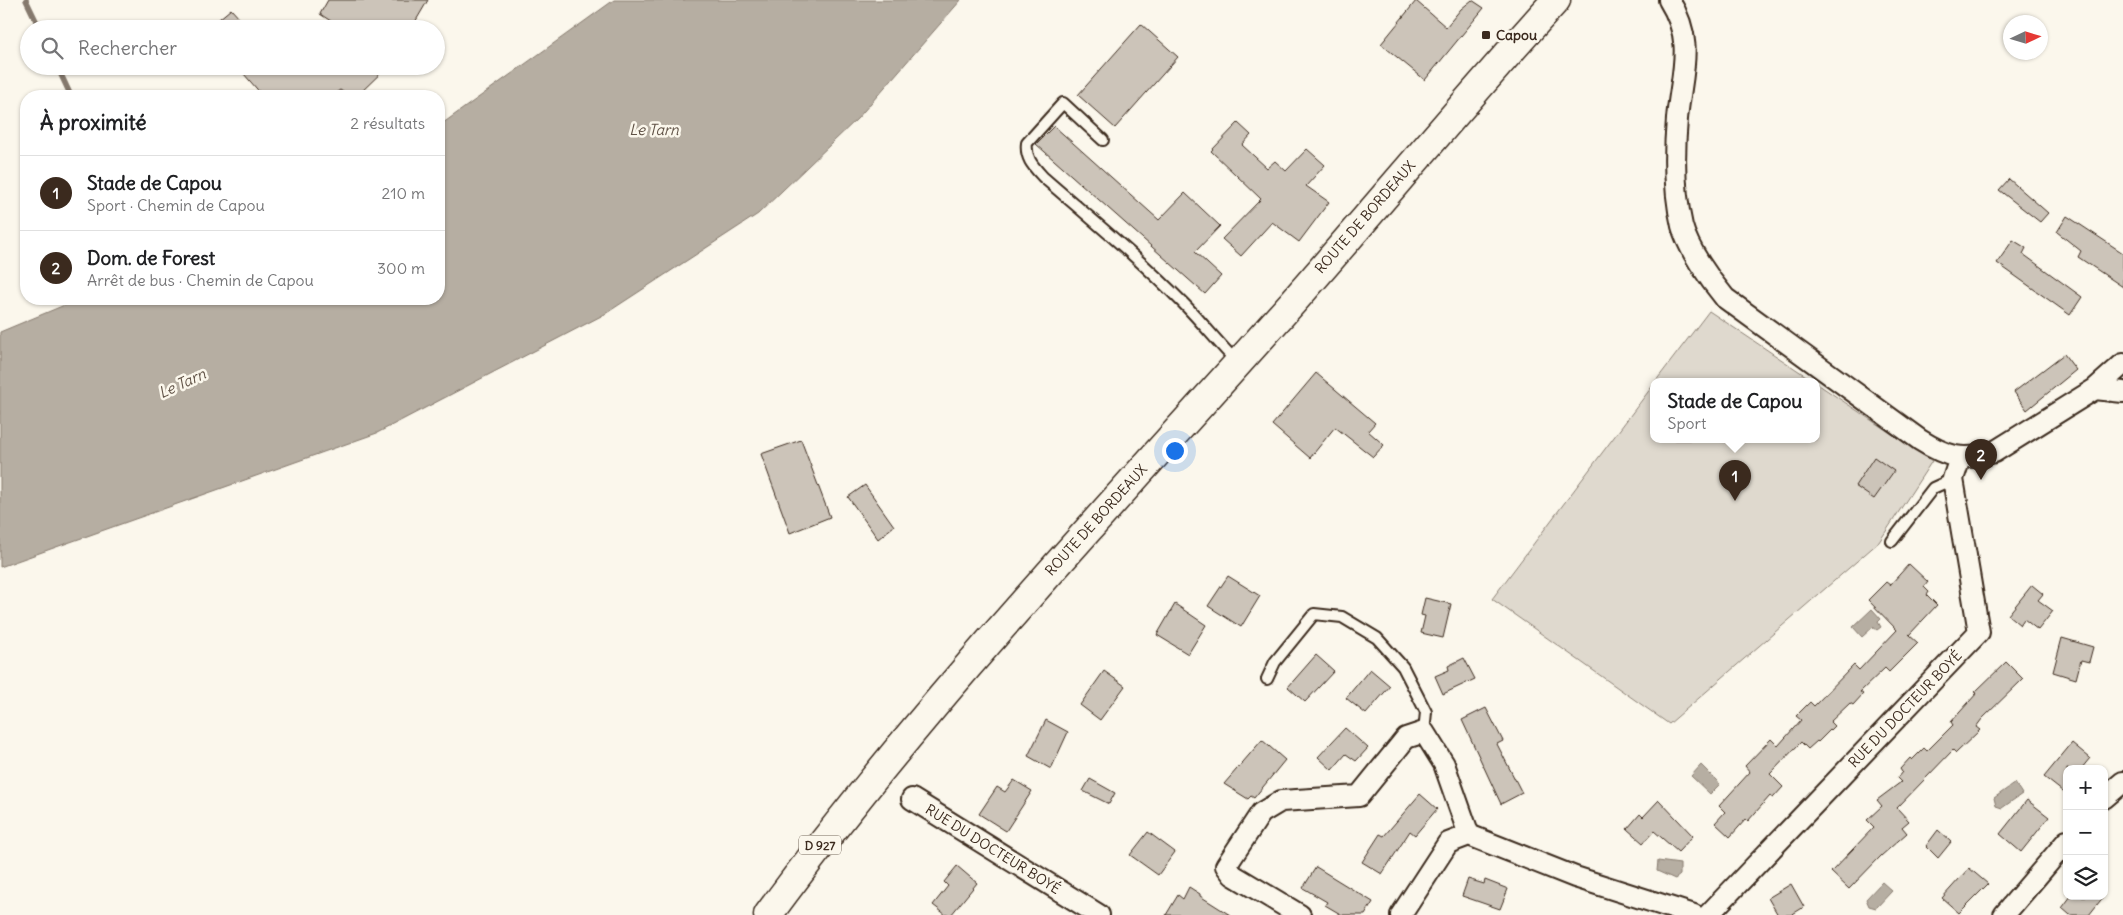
<!DOCTYPE html>
<html lang="fr">
<head>
<meta charset="utf-8">
<style>
	body { margin:0; font-family:Delius,sans-serif; background:#f2f2f2; color:#202124 }
	.controls { position:absolute; right:15px; bottom:15px; display:grid; overflow:hidden; border-radius:10px; box-shadow:0 1px 4px #0004 }
	.controls button { width:45px; height:45px; display:grid; place-items:center; padding:0; border:0; border-bottom:1px solid #e0e0e0; background:#fff; color:#202124; font:25px sans-serif }
	.compass { position:absolute; left:2003px; top:15px; width:45px; height:45px; border-radius:50%; background:#fff; box-shadow:0 1px 4px #0004; rotate:86deg }
	.you { position:absolute; left:1174px; top:450px; width:18px; height:18px; margin:-12px; border:4px solid #fff; border-radius:50%; background:#1a73e8; box-shadow:0 0 0 8px #1a73e833 }
	.badge { display:grid; place-items:center; width:32px; height:32px; border-radius:50%; background:#3b2a1e; color:#fff; font-size:16px; font-weight:700 }
	.pin { position:absolute; translate:-50% -41px; filter:drop-shadow(0 1px 2px #0008) }
	.pin::after { content:''; position:absolute; top:26px; width:18px; height:15px; background:inherit; clip-path:polygon(0 0,100% 0,50% 100%) }
	.popup { position:absolute; left:1650px; top:378px; width:170px; height:65px; box-sizing:border-box; display:grid; place-content:center; border-radius:10px; background:#fff; filter:drop-shadow(0 1px 4px #0005); font-size:16px; white-space:nowrap; color:#757577 }
	.popup b { font-size:19px; color:#202124 }
	.popup::after { content:''; position:absolute; left:50%; top:100%; margin-left:-10px; border:10px solid transparent; border-top-color:#fff }
	.list { margin:0; padding:0; list-style:none }
	h2 { display:flex; justify-content:space-between; align-items:center; height:65px; margin:0; padding:0 20px; font-size:21px }
	h2 small { font-size:16px; font-weight:400; color:#757577 }
	.list li { display:grid; grid-template-columns:32px 1fr auto; gap:15px; align-items:center; box-sizing:border-box; height:75px; padding:0 20px; border-top:1px solid #e0e0e0 }
	.list b { display:block; font-size:19px; white-space:nowrap }
	.list p { margin:0; font-size:16px; white-space:nowrap; color:#757577 }
	.list em { font-size:16px; font-style:normal; color:#757577 }
	.icon { flex:none; width:28px; height:28px; fill:none; stroke:currentColor; stroke-width:2; stroke-linecap:round; stroke-linejoin:round }
	.map { position:relative; flex:none; width:2123px; height:915px; overflow:hidden }
	.search { position:absolute; background:#fff; box-shadow:0 1px 4px #0004; left:20px; top:20px; width:425px; height:55px; display:flex; align-items:center; gap:12px; box-sizing:border-box; padding:0 18px; border-radius:28px; color:#757577; font-size:19px }
	.panel { position:absolute; background:#fff; box-shadow:0 1px 4px #0004; left:20px; top:90px; width:425px; height:215px; border-radius:20px }
	.map>svg:first-child { display:block }
	.green { fill:#dfd9ce; stroke:#8d8276 }
	.water { fill:#b6aea2; stroke:#85796d }
	.lines { fill:none; stroke-linecap:round; stroke-linejoin:round }
	.stream { stroke:#85796d; stroke-width:5.5 }
	.building { fill:#ccc4b9; stroke:#3b2a1e }
	.service-casing { stroke:#3b2a1e; stroke-width:14 }
	.minor-casing { stroke:#3b2a1e; stroke-width:24 }
	.primary-casing { stroke:#3b2a1e; stroke-width:31 }
	.service { stroke:#fbf7ec; stroke-width:10 }
	.minor { stroke:#fbf7ec; stroke-width:20 }
	.primary { stroke:#fbf7ec; stroke-width:28 }
	.poi-dot { fill:#3b2a1e; stroke:#fbf7ec; stroke-width:2 }
	.labels { text-anchor:middle; dominant-baseline:central; stroke-width:5; stroke-linejoin:round; paint-order:stroke }
	.shield { fill:#fbf7ec; stroke:#75685c; stroke-width:1 }
	.shield-label { font-size:12px; font-weight:bold; fill:#3b2a1e }
	.poi-label { font-size:14px; font-weight:bold; fill:#3b2a1e; stroke:#fbf7ec; text-anchor:start }
	.street-label { font-size:14px; fill:#3b2a1e; stroke:#fbf7ec }
	.water-label { font-size:15px; font-style:italic; fill:#605246; stroke:#fbf7ec }
</style>
</head>
<body>
<div class="map">
<svg width="2123" height="915" viewBox="0 0 2123 915">
	<rect width="100%" height="100%" fill="#fbf7ec"/>
	<filter id="ink" filterUnits="userSpaceOnUse"><feTurbulence type="fractalNoise" baseFrequency=".02" numOctaves="2"/><feDisplacementMap in="SourceGraphic" scale="10" xChannelSelector="R" yChannelSelector="G"/><feConvolveMatrix kernelMatrix="1 2 1 2 8 2 1 2 1" color-interpolation-filters="sRGB"/></filter>
	<g filter="url(#ink)">
		<path class="green" d="M1709,311L1815,382H1655Z
			M1816,383L1932,461L1879,542L1669,724L1492,599L1654,384V440H1816Z"/>
		<path class="water" d="M614,0H961L857,119L758,214L605,314L377,433L0,567V332L79,299H439V126Z
			M1872,609L1881,619L1878,622L1881,627L1877,630L1873,627L1862,637L1853,627Z
			M1701,765L1720,784L1710,794L1691,776Z
			M2015,783L2022,794L2002,808L1996,806L1994,798Z
			M1658,861L1680,864V875L1675,879L1657,871Z
			M1882,882L1892,891L1876,908L1869,906L1866,899Z"/>
		<g class="lines">
			<path class="stream" d="M26,0L40,29
				M57,66L71,96"/>
		</g>
		<path class="building" d="M328,0H428L411,29H343L320,14Z
			M1472,0L1484,8L1425,80L1381,44L1416,1L1446,27L1461,9Z
			M231,9L249,29H207Z
			M1141,24L1178,57L1115,128L1078,95Z
			M237,66H388L357,96H349L340,90L331,96H263Z
			M1238,123L1251,135L1242,145L1267,168L1275,161L1286,171L1307,149L1325,165L1306,186L1329,202L1299,242L1272,222L1241,256L1222,239L1261,199L1211,151Z
			M1054,126L1159,220L1185,193L1220,226L1195,252L1221,276L1205,294L1036,144Z
			M2009,179L2048,213L2040,222L1999,190Z
			M2067,216L2123,253V287L2078,257L2081,251L2057,232Z
			M2013,240L2026,248L2023,254L2082,297L2070,315L1997,263Z
			M2064,354L2076,370L2027,410L2014,392Z
			M1316,373L1375,423L1368,431L1384,445L1373,457L1335,427L1310,458L1272,425Z
			M801,440L830,517L790,533L761,454Z
			M1874,457L1894,471L1874,499L1855,486Z
			M865,485L894,526L878,539L848,497Z
			M1909,564L1928,582L1924,587L1929,592L1927,595L1937,605L1909,635L1918,643L1889,672L1885,668L1860,692L1863,694L1853,705L1850,703L1830,722L1834,726L1818,742L1817,741L1808,749L1801,742L1770,774L1783,787L1773,798L1770,796L1748,821L1746,819L1730,837L1715,823L1725,812L1719,806L1750,772L1745,766L1771,739L1778,746L1801,720L1796,716L1810,702L1814,706L1854,665L1859,670L1897,630L1868,600L1886,582L1890,585Z
			M1228,576L1260,596L1241,627L1208,606Z
			M2032,585L2043,594L2038,600L2053,611L2038,630L2024,619L2020,625L2008,615Z
			M1425,598L1451,604L1443,638L1421,633L1425,616L1421,615Z
			M1175,604L1206,625L1188,654L1157,635Z
			M2062,638L2093,647L2089,662L2081,660L2076,679L2053,672Z
			M1316,655L1334,671L1305,702L1288,687Z
			M1464,658L1475,679L1443,694L1435,676L1449,670L1448,666Z
			M2006,662L2023,679L1982,719L1976,727L1980,730L1956,753L1953,750L1897,808L1909,821L1902,827L1907,833L1881,856L1849,889L1831,872L1874,827L1867,820L1882,806L1877,800L1901,782L1897,778L1902,772L1900,769L1910,758L1912,760L1924,748L1927,751L1953,725L1951,722L1977,693L1975,692Z
			M1370,669L1390,686L1366,714L1346,698Z
			M1104,671L1125,686L1100,720L1080,705Z
			M1486,708L1503,741L1497,744L1522,793L1501,804L1462,720Z
			M1046,720L1068,732L1051,769L1028,756Z
			M1345,728L1368,748L1356,761L1346,754L1332,770L1318,757Z
			M1262,740L1285,760L1254,798L1251,796L1248,799L1224,784Z
			M2072,743L2090,758L2081,769H2067V795L2044,777Z
			M1090,779L1115,793L1109,804L1083,791Z
			M1014,780L1032,791L1006,831L979,814L997,787L1005,792Z
			M1420,794L1437,809L1415,835L1410,831L1382,874L1362,862L1380,834L1384,836Z
			M1659,800L1693,836L1678,852L1654,831L1643,843L1627,829L1640,814L1643,817Z
			M2027,800L2049,817L2021,852L2000,834Z
			M1938,830L1951,842L1938,858L1926,846Z
			M1148,832L1175,852L1158,875L1130,855Z
			M957,866L977,883L951,915H946L933,905L948,886L944,882Z
			M1316,867L1373,902L1365,915H1342L1325,905L1327,902L1303,888Z
			M1969,868L1988,884L1959,913L1942,898Z
			M1468,879L1484,884L1485,880L1508,889L1500,909L1462,896Z
			M1791,884L1804,907L1791,915H1778L1768,898Z
			M1189,887L1200,894V896L1230,915H1166L1178,895L1183,899Z
			M2071,896H2104L2089,915H2070L2062,908Z"/>
		<g class="lines">
			<g class="service-casing">
				<path id="service" d="M1103,140L1063,103L1027,143C1025,158 1033,166 1043,177C1090,218 1139,258 1183,303C1202,322 1218,343 1237,362
					M1892,541L1933,488L1953,479
					M1267,679L1275,662L1314,614L1342,617L1377,638L1403,667L1426,712L1424,732"/>
			</g>
			<g class="minor-casing">
				<path id="minor" d="M1669,0C1696,43 1681,73 1677,119C1674,153 1674,192 1682,226C1688,249 1710,280 1725,298L1920,440C1947,457 1963,462 1994,452L2095,389L2123,392
					M2095,389L2123,364
					M2104,798L2123,782
					M912,799L1099,915
					M1300,915L1233,875L1226,866L1261,813L1281,801L1359,796L1406,738L1424,732L1444,764L1469,835
					M1401,915L1448,843L1469,835L1575,877L1694,915
					M1708,915L1979,632L1953,479L1960,458
					M2004,915L2067,841"/>
			</g>
			<g class="primary-casing">
				<path id="primary" d="M768,915C928,698 1114,503 1293,302C1381,202 1466,99 1556,0"/>
			</g>
			<use href="#service" class="service"/>
			<use href="#minor" class="minor"/>
			<use href="#primary" class="primary"/>
		</g>
	</g>
	<rect class="poi-dot" x="1481" y="30" width="10" height="10" rx="2.5"/>
	<g class="labels">
		<rect class="shield" x="799" y="835.5" width="42" height="19" rx="4"/>
		<g class="shield-label">
			<text x="820" y="845">D 927</text>
		</g>
		<g class="poi-label">
			<text x="1496" y="35">Capou</text>
		</g>
		<g class="street-label">
			<text transform="translate(1365 217) rotate(-49)">ROUTE DE BORDEAUX</text>
			<text transform="translate(1096 520) rotate(-48)">ROUTE DE BORDEAUX</text>
			<text transform="translate(1905 709) rotate(-46)">RUE DU DOCTEUR BOYÉ</text>
			<text transform="translate(993 849) rotate(32)">RUE DU DOCTEUR BOYÉ</text>
		</g>
		<g class="water-label">
			<text x="654" y="129">Le Tarn</text>
			<text transform="translate(182 383) rotate(-25)">Le Tarn</text>
		</g>
	</g>
</svg>
<div class="controls">
<button>+</button>
<button>−</button>
<button><svg class="icon" aria-label="layers" viewBox="0 0 24 24"><path d="M12 4l9 5-9 5-9-5zM3 14l9 5 9-5"/></svg></button>
</div>
<svg class="compass" viewBox="-18 -18 36 36"><path d="M0-13l5 13h-10z" fill="#e53935"/><path d="M0 13l5-13h-10z" fill="#757577"/></svg>
<div class="you"></div>
<div class="pin badge" style="left:1735px;top:501px">1</div>
<div class="popup"><b>Stade de Capou</b>Sport</div>
<div class="pin badge" style="left:1981px;top:480px">2</div>
<div class="search"><svg class="icon" aria-label="search" viewBox="0 0 24 24"><circle cx="10" cy="10" r="6"/><path d="M15 15l6 6"/></svg>Rechercher</div>
<section class="panel">
<h2>À proximité<small>2 résultats</small></h2>
<ul class="list">
<li><span class="badge">1</span><div><b>Stade de Capou</b><p>Sport · Chemin de Capou</p></div><em>210 m</em></li>
<li><span class="badge">2</span><div><b>Dom. de Forest</b><p>Arrêt de bus · Chemin de Capou</p></div><em>300 m</em></li>
</ul>
</section>
</div>
</body>
</html>
